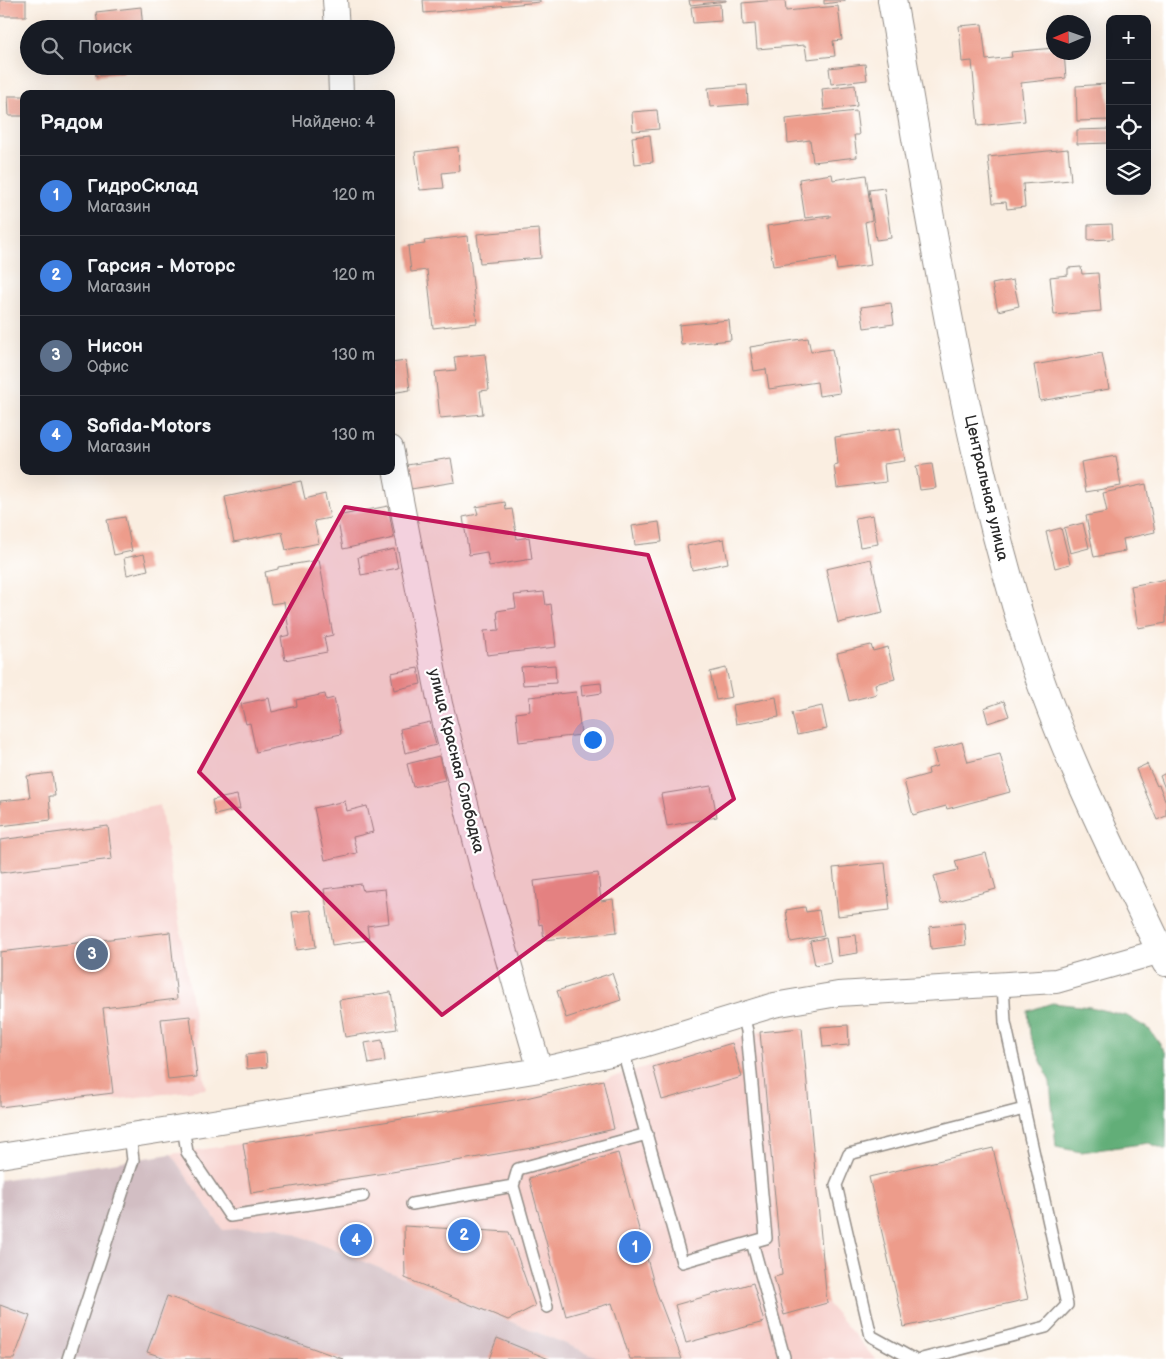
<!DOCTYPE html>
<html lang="ru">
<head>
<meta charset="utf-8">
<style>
	body { margin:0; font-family:"Balsamiq Sans",sans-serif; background:#20242c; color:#f1f3f6 }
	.controls { position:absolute; right:15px; top:15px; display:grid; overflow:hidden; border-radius:10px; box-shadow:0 5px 20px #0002 }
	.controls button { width:45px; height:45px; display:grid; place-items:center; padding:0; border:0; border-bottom:1px solid #363941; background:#171b24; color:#f1f3f6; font:25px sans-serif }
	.compass { position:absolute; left:1046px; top:15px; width:45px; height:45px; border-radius:50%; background:#171b24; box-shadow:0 5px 20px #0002; rotate:268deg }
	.you { position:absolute; left:592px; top:739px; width:18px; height:18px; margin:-12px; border:4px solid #fff; border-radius:50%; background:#1a73e8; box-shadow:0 0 0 8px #1a73e833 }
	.badge { display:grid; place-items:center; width:32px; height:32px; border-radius:50%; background:#0f766e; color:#fff; font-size:16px; font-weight:700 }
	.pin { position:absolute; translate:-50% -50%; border:2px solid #fff; box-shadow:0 1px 5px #0006 }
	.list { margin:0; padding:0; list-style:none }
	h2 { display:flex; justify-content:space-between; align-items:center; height:65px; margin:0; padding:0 20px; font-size:21px }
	h2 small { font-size:16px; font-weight:400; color:#9ea1a6 }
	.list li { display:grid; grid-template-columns:32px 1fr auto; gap:15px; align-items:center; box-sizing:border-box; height:80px; padding:0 20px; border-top:1px solid #363941 }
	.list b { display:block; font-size:19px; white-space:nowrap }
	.list p { margin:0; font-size:16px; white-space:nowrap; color:#9ea1a6 }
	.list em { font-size:16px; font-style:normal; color:#9ea1a6 }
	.icon { flex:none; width:28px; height:28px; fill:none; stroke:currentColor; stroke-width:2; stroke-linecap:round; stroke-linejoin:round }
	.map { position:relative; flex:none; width:1166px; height:1359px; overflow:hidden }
	.search { position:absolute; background:#171b24; box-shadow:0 5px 20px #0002; left:20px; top:20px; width:375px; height:55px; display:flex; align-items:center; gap:12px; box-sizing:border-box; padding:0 18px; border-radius:28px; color:#9ea1a6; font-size:19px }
	.panel { position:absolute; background:#171b24; box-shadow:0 5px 20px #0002; left:20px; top:90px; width:375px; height:385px; border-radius:10px }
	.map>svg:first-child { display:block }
	.built { fill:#f7d0cc }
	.industrial { fill:#d2bec3 }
	.forest { fill:#62ae78; stroke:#466c52 }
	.building { fill:#ed9c8b }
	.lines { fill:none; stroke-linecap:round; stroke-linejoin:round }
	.service-casing { stroke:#928c86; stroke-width:14 }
	.minor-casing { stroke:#928c86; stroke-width:26 }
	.secondary-casing { stroke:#928c86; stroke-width:30 }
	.service { stroke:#fff; stroke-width:11 }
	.minor { stroke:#fff; stroke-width:24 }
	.secondary { stroke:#fff; stroke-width:28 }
	.marked { fill:#c2185b; fill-opacity:0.2; stroke:#c2185b; stroke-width:4; stroke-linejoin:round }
	.labels { text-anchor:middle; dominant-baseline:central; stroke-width:4.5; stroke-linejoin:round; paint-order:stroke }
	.street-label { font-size:16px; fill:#2b2b2b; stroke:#fff }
</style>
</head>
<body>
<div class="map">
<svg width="1166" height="1359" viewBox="0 0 1166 1359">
	<rect width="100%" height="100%" fill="#fff"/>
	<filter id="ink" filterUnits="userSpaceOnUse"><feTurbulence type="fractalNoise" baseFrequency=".02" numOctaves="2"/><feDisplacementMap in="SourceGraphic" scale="10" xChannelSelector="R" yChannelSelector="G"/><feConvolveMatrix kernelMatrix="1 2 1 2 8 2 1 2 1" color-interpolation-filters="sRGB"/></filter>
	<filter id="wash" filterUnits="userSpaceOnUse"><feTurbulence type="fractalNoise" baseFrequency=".0096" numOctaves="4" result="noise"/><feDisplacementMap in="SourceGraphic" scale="20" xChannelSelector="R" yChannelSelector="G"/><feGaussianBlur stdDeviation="1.12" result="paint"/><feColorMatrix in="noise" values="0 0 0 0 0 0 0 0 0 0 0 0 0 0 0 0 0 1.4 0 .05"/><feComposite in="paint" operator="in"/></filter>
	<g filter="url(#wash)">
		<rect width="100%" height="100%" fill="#faeee1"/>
		<path class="built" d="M160,805L206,1089L0,1113V832L108,816Z
			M802,1028L827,1303L875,1359H603L276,1226L223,1230L171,1154L384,1122L526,1098L603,1080L760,1032Z"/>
		<path class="industrial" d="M171,1154L223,1230L276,1226L603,1359H0V1180Z"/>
		<path class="forest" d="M1052,1003L1090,1007L1127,1016L1150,1030L1166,1053V1150L1149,1143L1081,1152L1056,1147L1050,1082L1030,1035L1028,1011Z"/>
		<g id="blocks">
			<path class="building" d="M0,0H26V16H0Z
				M423,0H540V2L424,13Z
				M689,0H726V1L690,5Z
				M777,0H785L786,11L838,6L842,40L833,41L835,56L807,59L805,45L757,49L755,24L743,25L742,3Z
				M824,0H845V1L824,4Z
				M720,4L721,21L693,23L691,7Z
				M141,7L143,29H82V27L98,26L96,12Z
				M306,22V29H276V24Z
				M982,24L986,60L1012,57L1011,52L1054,48V52H1064L1066,78L1021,83L1025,121L978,126L972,61L962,62L959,26Z
				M865,64L867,80L831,84L829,68Z
				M95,66H124V73L96,76Z
				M1107,84L1110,120L1077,121L1076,86Z
				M747,85L748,104L710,107L708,88Z
				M855,85L857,106L824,110L822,89Z
				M8,96H24V116H9Z
				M657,110L659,129L633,131L632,112Z
				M856,111L859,135H854L857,157L813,162L810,140L788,143L786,119Z
				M1110,129V143L1077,144V130Z
				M650,135L653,162L635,164L632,137Z
				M458,147L460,171L442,173L444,188L420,190L415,152Z
				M1068,149L1071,180L1023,184L1025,207L1007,209L1006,202L993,203L988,157Z
				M832,174L833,180L866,175L872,220L865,222L871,265L837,270L835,257L773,266L767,226L830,217V215L805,218L799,179Z
				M884,188L891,238L876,240L869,190Z
				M1112,224L1113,239L1088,240V225Z
				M539,229L541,258L480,263L477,234Z
				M468,236L477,323L433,328L427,270L411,272L408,246L425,244L424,241Z
				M1081,267L1082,274L1098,273L1101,311L1054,315L1050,277L1068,275V268Z
				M1013,280L1019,306L998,311L992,284Z
				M891,303L894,324L864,328L861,307Z
				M729,320L731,340L681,345L679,325Z
				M808,338L811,352L832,349L840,393L819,396L817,382L769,389L766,369L754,371L750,347Z
				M1102,353L1109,389L1040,401L1034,365Z
				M485,354L489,390L480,391L483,414L440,418L435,372L456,370L454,357Z
				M406,361L410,390L391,393V363Z
				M900,428L905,461L884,464L886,482L837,488L834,465L838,464L835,437Z
				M1116,456L1121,486L1086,492L1081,462Z
				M451,458L455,482L411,489L407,465Z
				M932,464L936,488L920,490L916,466Z
				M301,481L305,499L325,494L330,518L314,521L319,543L286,550L282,532L234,542L225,497Z
				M1146,484L1155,532L1123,539L1125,551L1094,557L1086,516L1107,512L1103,493Z
				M505,502L506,510L512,509L517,539L529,537L532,559L489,566L487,552L469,555L463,517L478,514L476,507Z
				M388,506L394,538L343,549L337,516Z
				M873,515L878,544L860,547L855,518Z
				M125,517L132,551L114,555L107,520Z
				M659,522L662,542L635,545L632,526Z
				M1083,523L1089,548L1070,553L1064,528Z
				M1061,528L1070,564L1055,568L1046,532Z
				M724,539L728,563L692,570L687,546Z
				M394,549L398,568L361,575L358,557Z
				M144,554L148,570L127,575L124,558Z
				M871,559L883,613L838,623L826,569Z
				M319,560L333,635L324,637L327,652L285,660L281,637L290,635L284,602L271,604L265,572L278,569V567Z
				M1166,579V623L1138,628L1131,586Z
				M544,592L546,605L551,604L556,647L487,655L484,631L499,630L497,611L516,608L514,595Z
				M871,645L873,651L888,647L895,679L875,684L877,694L849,701L837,653Z
				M555,665L556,683L523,685L521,667Z
				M418,668L421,684L394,690L391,673Z
				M726,668L732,697L716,700L710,672Z
				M601,683L602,693L582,696L581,685Z
				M576,692L581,735L519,742L516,713L530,711L529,697Z
				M325,694L326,700L334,698L341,734L256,752L250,723L246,724L241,704L269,698L272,712L297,706L296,700Z
				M776,697L779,717L736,724L733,705Z
				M1004,701L1009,716L988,723L984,708Z
				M822,706L827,729L797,735L792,713Z
				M430,722L436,745L405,753L400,729Z
				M962,742L968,762L1000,754L1010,792L947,809L946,806L913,815L904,781L929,774L928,769L937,766L933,750Z
				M439,756L445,780L413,787L407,764Z
				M1147,764L1157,786L1159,785L1166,802V816L1157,820L1136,769Z
				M52,773L55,796H49L51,820L0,826V801L30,798L27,776Z
				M1166,773V791L1160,776Z
				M711,786L717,817L667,826L661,794Z
				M237,795L240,809L215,815L212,800Z
				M345,801L347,811L367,806L373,832L353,837L357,853L325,860L314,808Z
				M108,826L112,859L0,873V840Z
				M986,853L996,889L941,904L934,876L958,870L955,861Z
				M885,863L890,910L838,916L833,868Z
				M598,873L601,901L613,899L617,932L544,940L542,924L539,925L534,881Z
				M361,884L363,891L385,889L389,923L367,926L369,940L332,945L324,889Z
				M805,907L806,912L819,910L824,936L791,942L786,910Z
				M311,910L316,947L297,950L292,912Z
				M964,923L966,945L931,949L929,927Z
				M170,932L177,999L103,1008L113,1093L0,1107V952Z
				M856,935L858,953L838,956L836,937Z
				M826,938L831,962L815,965L810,941Z
				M612,973L621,1000L566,1018L557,991Z
				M391,992L397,1029L345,1037L339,1000Z
				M190,1016L197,1077L168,1080L161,1019Z
				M848,1025L849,1045L823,1047L821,1027Z
				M802,1028L827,1303L784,1315L774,1277L782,1275L760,1032Z
				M382,1040L385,1061L369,1064L365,1043Z
				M732,1043L742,1077L662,1100L653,1067Z
				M266,1053L267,1067L247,1069L246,1055Z
				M603,1080L614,1129L537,1147L392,1172L251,1193L243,1143L384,1122L526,1098Z
				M993,1148L1028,1299L904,1327L869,1177Z
				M618,1153L656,1291L682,1359H630L612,1303L566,1316L529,1178Z
				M404,1226L509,1232L535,1306L508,1320L405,1278Z
				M753,1283L764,1322L686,1343L675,1305Z
				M167,1296L343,1359H168L147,1352Z
				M0,1305L30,1316L14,1359H0Z
				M497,1338L549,1359H489Z"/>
		</g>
	</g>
	<g filter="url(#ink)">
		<use href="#blocks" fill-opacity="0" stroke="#928c86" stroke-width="1"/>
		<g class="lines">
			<g class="service-casing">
				<path id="service" d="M1003,984L1005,1022L1024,1109
					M623,1051L682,1262L766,1238L747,1031L743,1015
					M183,1127L187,1152L230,1216L363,1196
					M412,1204L513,1186
					M752,1242L784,1357
					M547,1307L513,1186L518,1169L647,1134
					M68,1359L133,1160L130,1135
					M913,1359L871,1336L836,1185L849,1154L1024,1109L1067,1305L1046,1327L922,1359"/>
			</g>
			<g class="minor-casing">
				<path id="minor" d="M335,0L337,29
					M340,66L341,94
					M391,448L440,704L492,905L540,1070
					M0,1156L540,1070L623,1051L774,1005L838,994L1056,981L1161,951"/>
			</g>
			<g class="secondary-casing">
				<path id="secondary" d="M892,0C930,213 961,430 1026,638C1061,750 1116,856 1166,962"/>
			</g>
			<use href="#service" class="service"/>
			<use href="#minor" class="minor"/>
			<use href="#secondary" class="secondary"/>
		</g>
	</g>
	<path class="marked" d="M345,507L648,555L734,799L442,1015L199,772Z"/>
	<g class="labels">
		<g class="street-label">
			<text transform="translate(986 488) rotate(77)">Центральная улица</text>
			<text transform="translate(456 761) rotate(76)">улица Красная Слободка</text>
		</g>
	</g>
</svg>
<div class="controls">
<button>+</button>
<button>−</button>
<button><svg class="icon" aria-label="locate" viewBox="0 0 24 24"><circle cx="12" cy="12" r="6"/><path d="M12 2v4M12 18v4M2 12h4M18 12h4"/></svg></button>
<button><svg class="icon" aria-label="layers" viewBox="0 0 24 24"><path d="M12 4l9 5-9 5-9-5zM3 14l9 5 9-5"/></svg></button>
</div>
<svg class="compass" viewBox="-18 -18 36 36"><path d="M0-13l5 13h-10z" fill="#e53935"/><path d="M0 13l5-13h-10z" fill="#9ea1a6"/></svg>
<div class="you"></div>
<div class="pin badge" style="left:635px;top:1247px;background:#3f7fe0">1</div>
<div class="pin badge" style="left:464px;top:1235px;background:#3f7fe0">2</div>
<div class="pin badge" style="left:92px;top:954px;background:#5c6f8a">3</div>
<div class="pin badge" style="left:356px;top:1240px;background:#3f7fe0">4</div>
<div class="search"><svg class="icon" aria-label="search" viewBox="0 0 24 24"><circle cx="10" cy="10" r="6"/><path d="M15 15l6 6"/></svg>Поиск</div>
<section class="panel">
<h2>Рядом<small>Найдено: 4</small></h2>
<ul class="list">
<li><span class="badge" style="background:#3f7fe0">1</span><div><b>ГидроСклад</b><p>Магазин</p></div><em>120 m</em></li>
<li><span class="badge" style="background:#3f7fe0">2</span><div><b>Гарсия - Моторс</b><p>Магазин</p></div><em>120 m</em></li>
<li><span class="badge" style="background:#5c6f8a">3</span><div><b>Нисон</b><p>Офис</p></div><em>130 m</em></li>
<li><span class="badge" style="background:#3f7fe0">4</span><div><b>Sofida-Motors</b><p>Магазин</p></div><em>130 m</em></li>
</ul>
</section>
</div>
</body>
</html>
